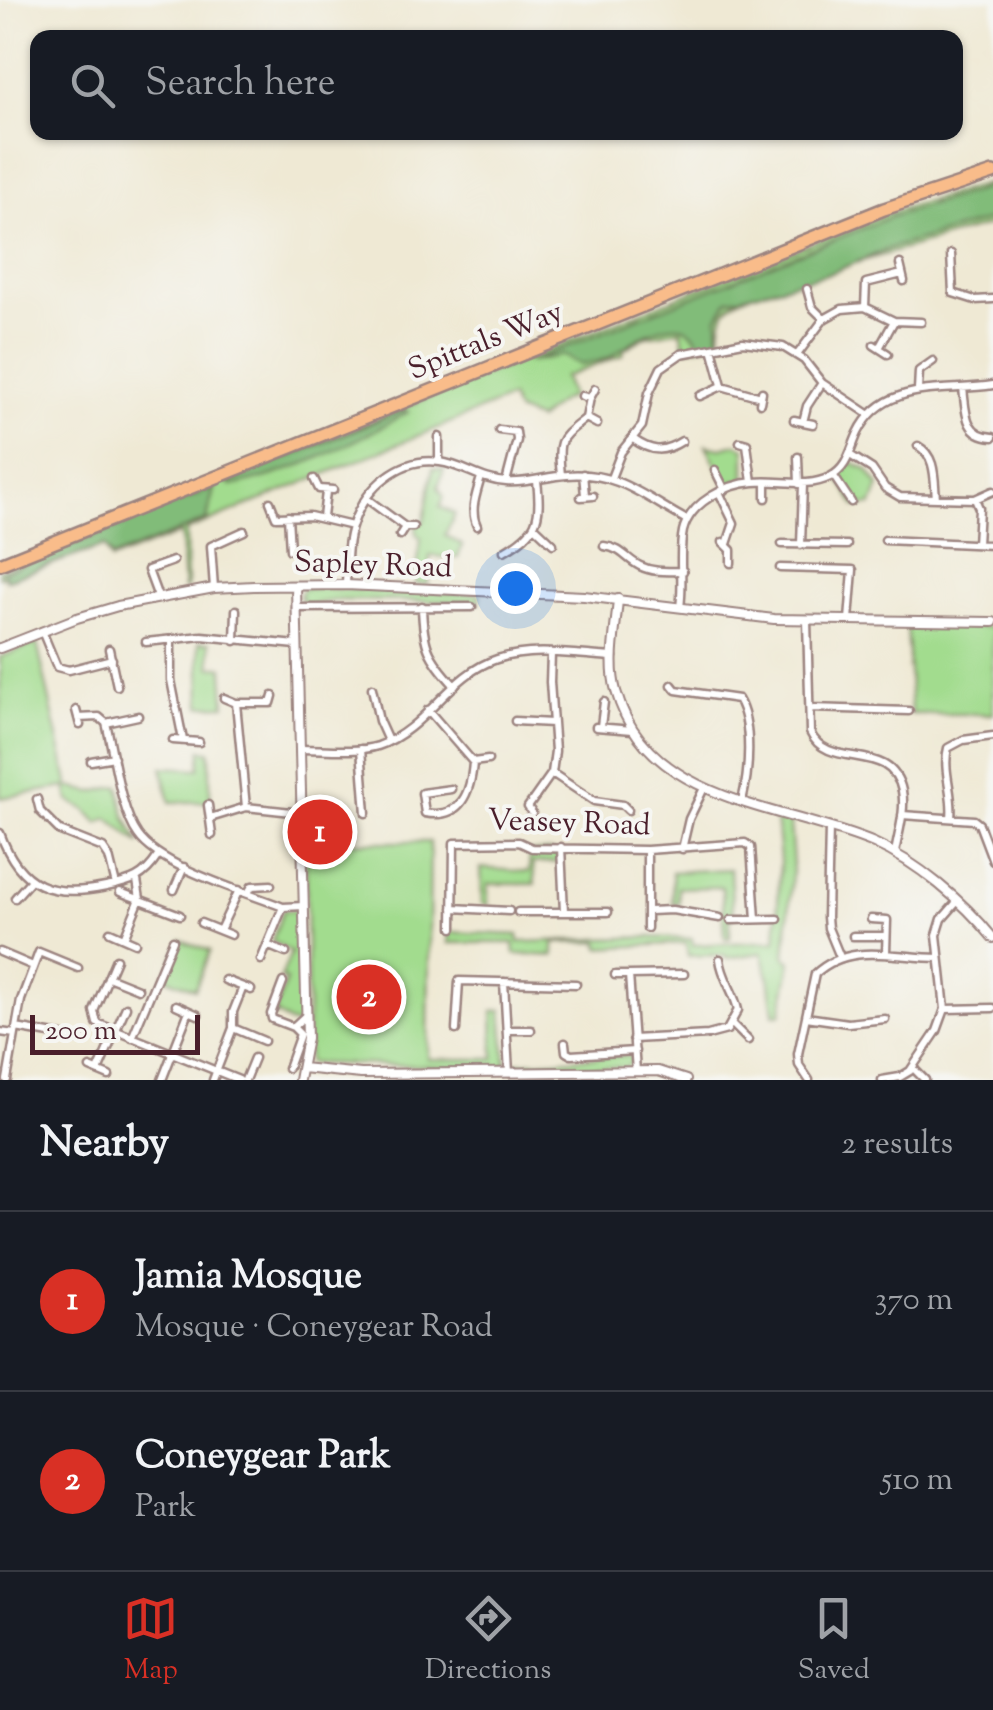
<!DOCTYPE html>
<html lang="en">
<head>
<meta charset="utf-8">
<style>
	body { margin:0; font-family:"Sorts Mill Goudy",serif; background:#242831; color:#f1f3f6 }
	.scale { position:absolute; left:30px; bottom:25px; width:170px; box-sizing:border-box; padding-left:10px; border:5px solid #4a1f2b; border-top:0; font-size:28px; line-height:35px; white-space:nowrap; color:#4a1f2b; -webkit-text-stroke:8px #f6f6f2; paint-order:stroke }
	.you { position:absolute; left:515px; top:588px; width:35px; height:35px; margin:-25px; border:8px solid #fff; border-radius:50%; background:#1a73e8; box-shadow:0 0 0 15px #1a73e833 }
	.badge { display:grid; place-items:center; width:65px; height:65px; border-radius:50%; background:#d93025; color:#fff; font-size:32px; font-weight:700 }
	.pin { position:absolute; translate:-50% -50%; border:5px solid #fff; box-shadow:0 2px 10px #0006 }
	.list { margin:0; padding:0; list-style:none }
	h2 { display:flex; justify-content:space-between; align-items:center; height:130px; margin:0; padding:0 40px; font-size:42px }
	h2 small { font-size:32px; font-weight:400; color:#9ea1a6 }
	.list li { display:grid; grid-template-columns:65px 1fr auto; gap:30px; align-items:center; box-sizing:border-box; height:180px; padding:0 40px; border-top:2px solid #363941 }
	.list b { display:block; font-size:38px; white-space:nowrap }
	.list p { margin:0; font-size:32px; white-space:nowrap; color:#9ea1a6 }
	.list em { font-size:32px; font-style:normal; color:#9ea1a6 }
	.icon { flex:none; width:55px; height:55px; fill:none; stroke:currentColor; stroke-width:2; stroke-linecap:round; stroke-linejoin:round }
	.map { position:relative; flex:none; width:993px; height:1080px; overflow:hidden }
	.search { position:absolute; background:#171b24; box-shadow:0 2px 8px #0004; left:30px; right:30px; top:30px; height:110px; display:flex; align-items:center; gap:25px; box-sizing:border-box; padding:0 35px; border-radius:20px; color:#9ea1a6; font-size:38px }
	.sheet { height:490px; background:#171b24 }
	nav { display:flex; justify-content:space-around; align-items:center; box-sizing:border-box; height:140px; border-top:2px solid #363941; background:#171b24; font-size:28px; color:#9ea1a6 }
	nav a { display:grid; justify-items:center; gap:5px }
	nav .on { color:#d93025 }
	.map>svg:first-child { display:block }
	.green { fill:#a2dc8e; stroke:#767e5c; stroke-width:2.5 }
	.forest { fill:#81bc79; stroke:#666e52; stroke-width:2.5 }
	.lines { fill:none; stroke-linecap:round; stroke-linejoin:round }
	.minor-casing { stroke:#9c8480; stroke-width:11 }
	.tertiary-casing { stroke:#9c8480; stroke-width:12 }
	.trunk-casing { stroke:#9c8480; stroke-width:16 }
	.minor { stroke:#fff; stroke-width:6 }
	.tertiary { stroke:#fff; stroke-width:8 }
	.trunk { stroke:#f9bc8a; stroke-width:11 }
	.labels { text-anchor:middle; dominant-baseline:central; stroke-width:8; stroke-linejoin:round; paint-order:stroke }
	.street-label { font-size:30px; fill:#4a1f2b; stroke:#f6f6f2 }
</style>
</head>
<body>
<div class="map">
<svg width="993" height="1080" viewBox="0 0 993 1080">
	<rect width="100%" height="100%" fill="#f6f6f2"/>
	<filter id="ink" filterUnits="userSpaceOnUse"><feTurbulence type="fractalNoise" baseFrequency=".01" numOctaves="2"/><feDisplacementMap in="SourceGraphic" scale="20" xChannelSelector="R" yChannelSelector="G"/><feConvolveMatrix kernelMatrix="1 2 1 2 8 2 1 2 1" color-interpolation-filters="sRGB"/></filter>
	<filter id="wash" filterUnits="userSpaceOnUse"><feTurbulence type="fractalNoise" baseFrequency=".0048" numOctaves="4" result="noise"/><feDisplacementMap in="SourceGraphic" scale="40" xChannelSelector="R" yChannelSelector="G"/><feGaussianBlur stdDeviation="2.25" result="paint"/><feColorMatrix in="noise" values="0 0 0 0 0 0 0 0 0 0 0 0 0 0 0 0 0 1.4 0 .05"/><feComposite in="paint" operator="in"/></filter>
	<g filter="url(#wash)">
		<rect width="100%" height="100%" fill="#efe9d4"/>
		<path class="green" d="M993,182V224L851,264L773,281L770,288C734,299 719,302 720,342L685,349L681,330L647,336L624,349L623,355L564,377L571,397L562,400L538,420L516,411L510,398L186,531L187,588L184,589L181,533L111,560L100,538L0,577V570L884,214Z
			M736,444L745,448V479L726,484L706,445L721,448Z
			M851,462L867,469L879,486L872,505L856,506L838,477Z
			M433,468L444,469L438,487L444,497L440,507L455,514L445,535L462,545L458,558L430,556L428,584H415L421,538L417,536L416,524L424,521Z
			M304,588L480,594V602L338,600L307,605L301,600L300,593Z
			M907,627H993V714H911Z
			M199,642H210L211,667H223L225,705L201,706Z
			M37,643L69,787L93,792L119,786L125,816L140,844L108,818L98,823L86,810L69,801L66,787L0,798V657Z
			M201,750L210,751V802H170L162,767L199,769Z
			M776,817L790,821L793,863L785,956L791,961L781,1014H774L769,977L762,953L727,958L724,955L688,956L686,943L600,948L599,942L554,943V956L515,954L514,943H448L449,932L518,935L519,942L650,937L692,939L693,945L776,941L780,861Z
			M306,842H430L428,1059H494L493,1011L502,1010L506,1062L503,1068L308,1063Z
			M552,851L558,855L559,862L533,863L535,884H488V905L482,903L481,868L529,872L530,852H536L537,857L538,852Z
			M730,869L733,917L730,918V938H725L722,887L678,888L679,903H673L672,872Z
			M283,910L296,911L300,915L303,1027L289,1023L278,1015L274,1016L286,980L281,978L291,952L272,941Z
			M181,940L210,951L195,989L165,977Z
			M627,1055L632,1058L631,1064L625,1067L518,1068L513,1063Z"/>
		<path class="forest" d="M993,186V219L891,248L831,273L728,300L718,317L719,341L701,344C697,338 691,329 684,327C660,321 629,344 612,356C604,361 590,363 581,365L562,355L528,362L893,216Z
			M403,410L408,412C354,443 293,474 231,486L227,482Z
			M214,488L207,520L112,558L104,546L6,580L4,572Z"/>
	</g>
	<g filter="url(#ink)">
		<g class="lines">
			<g class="minor-casing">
				<path id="minor" d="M951,254L953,293L975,300L993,299
					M900,264L904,281
					M807,289L812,307L824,319
					M865,307L866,283L902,274
					M874,345L888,354
					M712,348L722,385
					M879,348L894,321
					M797,355L824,319L842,309L865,307L894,321L921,322
					M963,388C966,412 964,435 993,437
					M918,390L919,371L933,361
					M582,396L590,398L595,389
					M700,396L722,386L761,397
					M760,403L762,392
					M586,418L597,424
					M794,420L813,424
					M803,422L807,406L822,383
					M499,430L516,432L517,440L506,482
					M633,439C651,452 663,453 682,441
					M740,442L747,444L752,482
					M918,446C936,456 934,478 936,498
					M850,455L872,469L885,488L900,497L975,499L993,491
					M798,457L799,484
					M439,462V437
					M715,470L725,490
					M583,474L585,495
					M561,475C557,437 559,440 586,418L590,398
					M833,475L851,502
					M611,478L621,452L642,426L649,393L661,368L681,354L743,342L783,347L804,360L822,383L870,415
					M314,479L319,489L333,490
					M719,492L734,523L727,544
					M581,497L593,496
					M766,498V482
					M367,499L405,527
					M975,499L979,508L977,544
					M270,502L276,517L310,516L352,526
					M288,516L290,550
					M323,517L326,492
					M477,526C469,510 477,493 481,477
					M535,527L553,544
					M400,535L405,527H413
					M885,540L993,545
					M723,542L731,550V563
					M782,544L847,545
					M801,545L803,484
					M604,546C622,548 626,559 640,566C654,573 669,571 683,571
					M504,551C537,532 542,520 537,481
					M780,568L853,570L849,620
					M346,585C347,565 346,543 353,524C365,488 400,456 440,462C463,465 482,481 506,482C527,484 546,476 567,475C618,471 644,497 687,520
					M214,588L211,546L244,531
					M158,597L148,570L173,561
					M422,606C423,646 428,657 455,686
					M680,607C684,582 678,555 683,531C690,502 727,484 754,482C780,479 806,489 830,477C848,468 850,450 858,433C884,379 944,393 993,385
					M296,608L472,607
					M807,620L810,732C828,772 891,739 902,791C906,811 898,834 895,853
					M42,631L57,667L69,670L112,659
					M171,640V680L183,740
					M235,641L236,610
					M146,642L202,636L297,645
					M109,649L117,686
					M672,685L676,690L738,699C753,724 749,773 742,801
					M372,688L379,721L388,741
					M224,698L236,703H271L273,696
					M236,703L246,807
					M810,708L909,711
					M76,710L80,725
					M428,710L473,762C471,792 461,820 425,813L422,793L451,789
					M78,718L99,717L106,723C114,754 120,810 138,835C160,867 245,892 283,907L304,906
					M515,721L552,723
					M106,723L138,716
					M601,726L604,702
					M596,727L633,730
					M173,740L199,742
					M301,749C325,749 355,753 378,746C426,730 449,674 497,659C533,647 576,655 613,657
					M361,749L366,813
					M91,761L114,757
					M473,762L488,760
					M552,773L594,801L623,805L628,810
					M37,799L40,811L60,831L103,848L109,857L116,885
					M208,805L212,835
					M532,813L528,807L552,773L555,751L550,682L551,654
					M902,815L974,820L979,824L993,861
					M951,817C954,794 942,771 948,748L963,740L993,736
					M210,818L246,807L301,813
					M829,827L827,917L828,928L840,957
					M0,833C20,888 52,898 106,887C131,882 144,878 158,856
					M561,847L564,912
					M682,849L689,819L704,788
					M647,850V928
					M174,890L184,867
					M120,892L180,915
					M248,893L252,886L271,885
					M15,898L31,880
					M453,908L509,911
					M649,911L672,910L720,918
					M518,912H608
					M871,919L887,920L886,953
					M731,920L778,919
					M201,923L231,935
					M453,928L454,843L519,842L532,848L647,850L745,843L751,847L756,919
					M220,930L239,890
					M110,932L135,943
					M853,936H886
					M124,938L140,899L137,880
					M267,945L286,953
					M0,952L33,966
					M116,959L94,1011L97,1023L239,1080
					M261,960L283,907
					M615,975H629L636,1071
					M629,975L684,974
					M108,977L138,989
					M225,980L251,990
					M283,982L271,1014L272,1019L293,1027
					M504,982L509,1073
					M176,1005L198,1015
					M945,1009L993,1008
					M806,1017L848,1023L885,1019
					M732,1024L748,1040
					M16,1028L83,1040
					M233,1028L264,1041
					M456,1030L459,981L576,984
					M509,1030H531
					M0,1032L15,1034
					M132,1038L173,940
					M633,1039L708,1035L727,1030L738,1010C734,991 722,978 720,959
					M565,1043L566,1052L571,1055L635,1051
					M90,1068L109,1076
					M288,1068L300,1034L293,1027L306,1015
					M913,1068L925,1080
					M98,1071L126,1007
					M7,1080L21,1000L39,952L78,968
					M162,1080L189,1011
					M213,1080L233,1028V1012L243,987
					M245,1080L254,1058
					M809,1080L799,1065L798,1054L815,974C850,941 896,958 939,958
					M882,1080L900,1077L910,1071L937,1031L945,1009L937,935L942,919L957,902"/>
			</g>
			<g class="tertiary-casing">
				<path id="tertiary" d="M296,586L307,1038L299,1080
					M618,599C616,629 608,662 616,691C647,804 784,805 874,843C917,862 963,901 993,938
					M0,648L77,618L118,606L214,588L254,586L346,585L584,596L774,619L993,622
					M302,1068L361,1074L658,1071L686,1080"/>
			</g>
			<g class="trunk-casing">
				<path id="trunk" d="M0,564L884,209L993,173"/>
			</g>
			<use href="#minor" class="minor"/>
			<use href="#tertiary" class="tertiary"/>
			<use href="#trunk" class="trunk"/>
		</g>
	</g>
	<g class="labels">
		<g class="street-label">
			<text transform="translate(486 342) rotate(-22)">Spittals Way</text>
			<text transform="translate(373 566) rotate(2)">Sapley Road</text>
			<text transform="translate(569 824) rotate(2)">Veasey Road</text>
		</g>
	</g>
</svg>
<div class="scale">200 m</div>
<div class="you"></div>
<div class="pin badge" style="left:320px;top:832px">1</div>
<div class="pin badge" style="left:369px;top:997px">2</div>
<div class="search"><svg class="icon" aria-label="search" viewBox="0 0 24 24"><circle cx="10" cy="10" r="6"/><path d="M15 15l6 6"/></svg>Search here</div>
</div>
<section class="sheet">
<h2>Nearby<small>2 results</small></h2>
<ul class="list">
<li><span class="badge">1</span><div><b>Jamia Mosque</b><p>Mosque · Coneygear Road</p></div><em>370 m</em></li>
<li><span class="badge">2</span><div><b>Coneygear Park</b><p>Park</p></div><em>510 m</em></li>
</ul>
</section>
<nav>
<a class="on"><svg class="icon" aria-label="map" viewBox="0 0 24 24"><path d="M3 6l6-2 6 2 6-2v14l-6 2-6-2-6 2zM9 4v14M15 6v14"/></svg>Map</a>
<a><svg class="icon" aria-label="directions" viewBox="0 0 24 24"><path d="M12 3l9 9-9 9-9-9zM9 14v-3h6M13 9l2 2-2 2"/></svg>Directions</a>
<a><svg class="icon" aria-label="saved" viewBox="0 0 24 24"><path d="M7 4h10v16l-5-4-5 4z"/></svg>Saved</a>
</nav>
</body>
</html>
